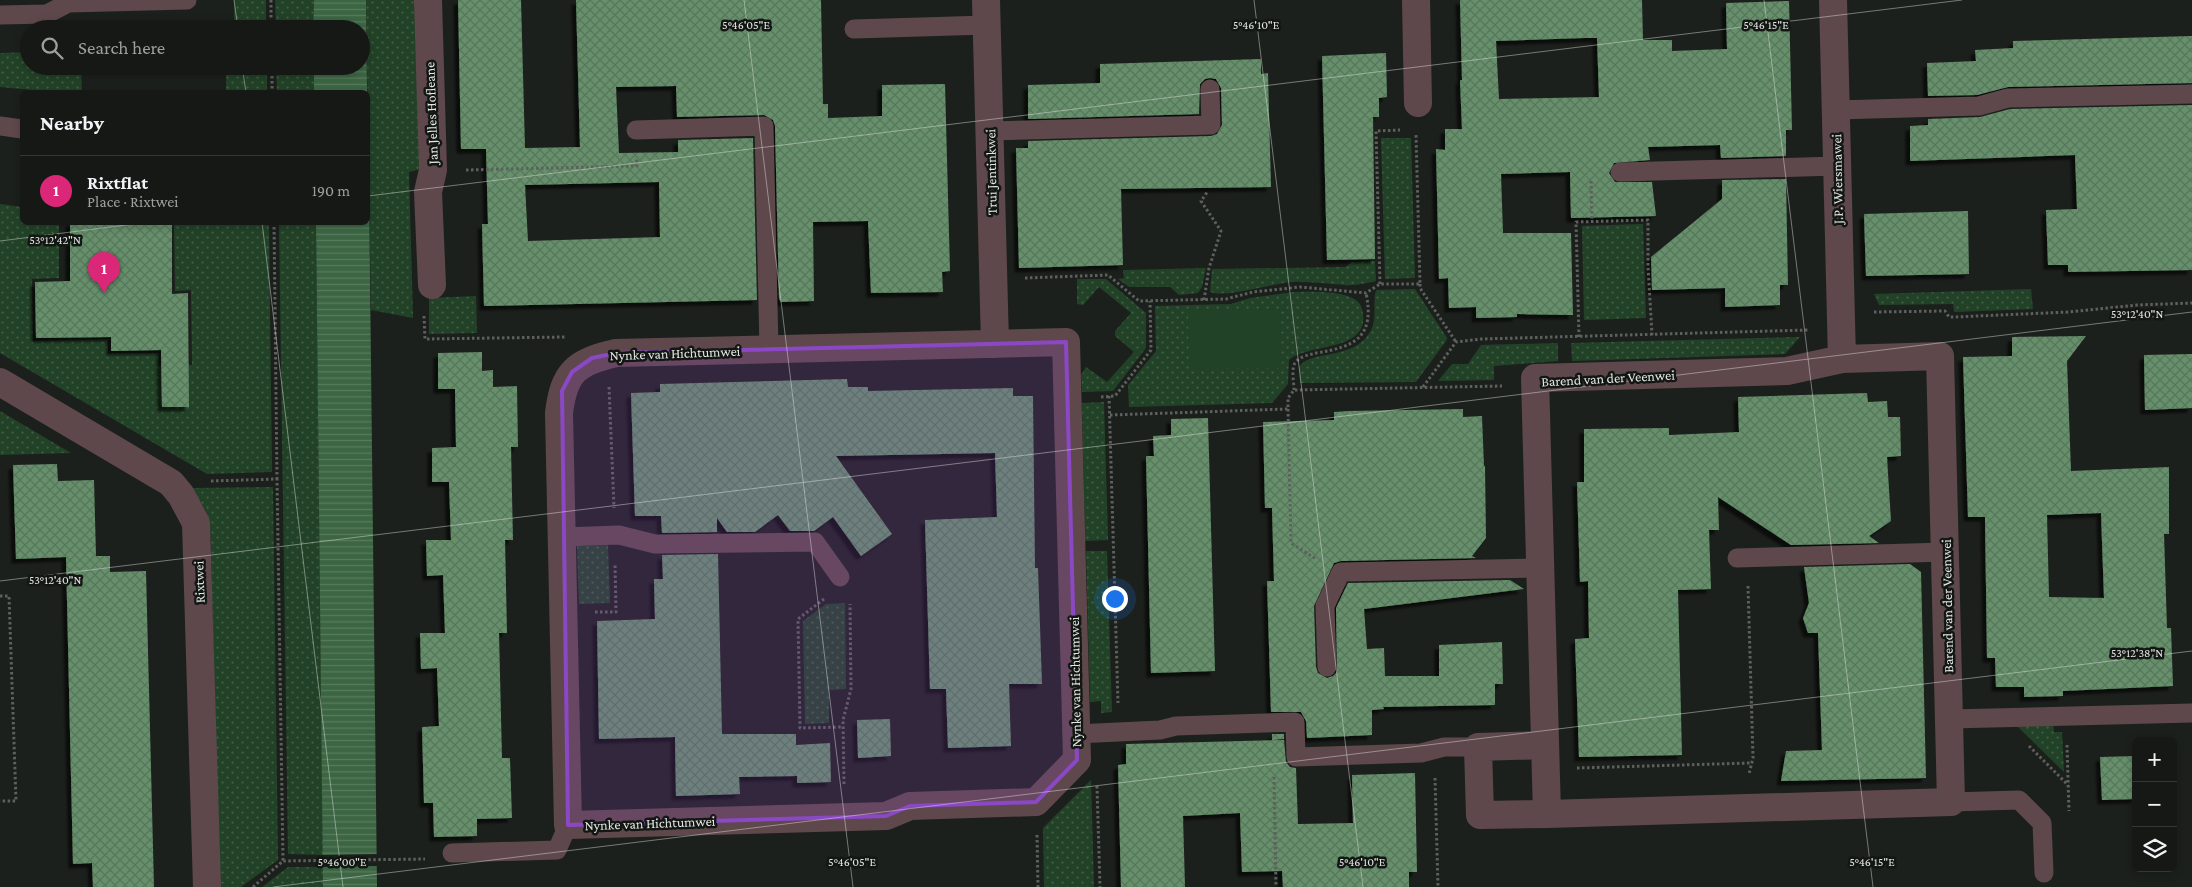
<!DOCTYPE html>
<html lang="en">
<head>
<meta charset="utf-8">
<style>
	body { margin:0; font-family:"Crimson Pro",serif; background:#222522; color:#f1f3f6 }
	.controls { position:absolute; right:15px; bottom:15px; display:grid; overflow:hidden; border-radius:8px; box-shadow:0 2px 8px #0003 }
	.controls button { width:45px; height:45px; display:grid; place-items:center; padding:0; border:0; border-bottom:1px solid #343734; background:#151815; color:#f1f3f6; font:25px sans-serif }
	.you { position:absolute; left:1114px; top:598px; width:18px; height:18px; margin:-12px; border:4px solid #fff; border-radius:50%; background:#1a73e8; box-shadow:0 0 0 8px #1a73e833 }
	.badge { display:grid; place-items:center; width:32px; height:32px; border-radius:50%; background:#db2777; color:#fff; font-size:16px; font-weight:700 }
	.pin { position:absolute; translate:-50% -41px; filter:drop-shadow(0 1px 2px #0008) }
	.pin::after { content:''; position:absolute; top:26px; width:18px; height:15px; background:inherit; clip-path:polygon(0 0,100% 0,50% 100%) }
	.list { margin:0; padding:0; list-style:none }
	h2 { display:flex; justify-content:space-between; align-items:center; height:65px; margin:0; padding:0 20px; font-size:21px }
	h2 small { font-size:16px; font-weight:400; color:#9da0a0 }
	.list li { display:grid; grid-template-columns:32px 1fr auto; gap:15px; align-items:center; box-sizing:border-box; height:70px; padding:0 20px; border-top:1px solid #343734 }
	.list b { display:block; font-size:19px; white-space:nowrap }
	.list p { margin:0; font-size:16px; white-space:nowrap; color:#9da0a0 }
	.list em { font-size:16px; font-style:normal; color:#9da0a0 }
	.icon { flex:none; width:28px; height:28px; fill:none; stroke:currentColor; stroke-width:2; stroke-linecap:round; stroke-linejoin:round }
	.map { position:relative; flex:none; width:2192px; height:887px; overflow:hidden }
	.search { position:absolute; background:#151815; box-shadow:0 2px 8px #0003; left:20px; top:20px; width:350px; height:55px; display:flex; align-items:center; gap:12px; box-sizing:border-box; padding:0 18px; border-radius:28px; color:#9da0a0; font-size:19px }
	.panel { position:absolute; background:#151815; box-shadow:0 2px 8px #0003; left:20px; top:90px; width:350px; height:135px; border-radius:8px }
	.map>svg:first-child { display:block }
	.grass { fill:url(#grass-dots) }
	.park { fill:#224227 }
	.water { fill:url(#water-rules) }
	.pier { fill:#1c201c }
	.building { fill:url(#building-cross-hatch); fill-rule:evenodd; filter:url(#shadow) }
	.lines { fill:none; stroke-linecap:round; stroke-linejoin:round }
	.path { stroke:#5d605d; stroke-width:3; stroke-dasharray:2.5 2.5; stroke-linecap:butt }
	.lane { stroke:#5f484c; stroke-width:19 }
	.street { stroke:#5f484c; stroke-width:28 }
	.marked { fill:#8b48c5; fill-opacity:0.2; stroke:#8b48c5; stroke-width:4; stroke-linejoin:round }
	.ticks { fill:none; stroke:#e4e7e4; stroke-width:1; stroke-opacity:0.45 }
	.labels { text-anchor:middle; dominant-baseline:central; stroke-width:5; stroke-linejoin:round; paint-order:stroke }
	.street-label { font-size:14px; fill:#e4e7e4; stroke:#131713 }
	.ticks-label { font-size:12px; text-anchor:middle; fill:#e4e7e4; stroke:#131713; stroke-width:5; stroke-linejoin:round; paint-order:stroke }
</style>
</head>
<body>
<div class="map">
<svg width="2192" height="887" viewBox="0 0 2192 887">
	<defs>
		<pattern id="grass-dots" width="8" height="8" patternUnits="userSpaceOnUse" patternTransform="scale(1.25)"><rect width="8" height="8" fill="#224227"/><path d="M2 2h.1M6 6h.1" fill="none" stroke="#425d46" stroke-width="1.8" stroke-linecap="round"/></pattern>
		<pattern id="water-rules" width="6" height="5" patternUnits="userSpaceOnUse" patternTransform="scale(1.25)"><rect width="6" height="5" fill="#3c6643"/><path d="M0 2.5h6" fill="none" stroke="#587c5e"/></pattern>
		<pattern id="building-cross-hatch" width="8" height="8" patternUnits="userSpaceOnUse" patternTransform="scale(1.25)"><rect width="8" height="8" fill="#65906b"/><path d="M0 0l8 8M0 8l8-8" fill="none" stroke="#59765d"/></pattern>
		<filter id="shadow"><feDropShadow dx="-4.5" dy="4.5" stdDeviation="1" flood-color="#0009"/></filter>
	</defs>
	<rect width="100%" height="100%" fill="#1c201c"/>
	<path class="grass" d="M234,0H266V29H209V25H234Z
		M275,0H314L313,29H276Z
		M366,0H415L421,169L409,172L413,318L371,310Z
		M29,52V66H81L82,92H45L44,91L0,87V53Z
		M226,66H267V92H226Z
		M276,66H314V92H277Z
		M1381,138H1411L1415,278L1385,279Z
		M0,204L22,207V222L59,223V278L32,279L33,341L108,339V353H159V366L192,365L191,290L175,291L174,223H269L272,472L207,474L0,353Z
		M279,223H316L323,855L288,854Z
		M1643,224L1646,318L1584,320L1582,226Z
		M1375,261L1376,281C1366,283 1356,286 1345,285C1327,284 1309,281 1291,282C1271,284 1227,298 1210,292L1212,269L1346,267L1351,262Z
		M1206,268L1202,287L1198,293L1179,295L1170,287H1129L1118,279L1124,278L1123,270Z
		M1077,279H1106L1146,313V348L1113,391L1082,392L1081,375L1086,367L1107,382L1134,352L1115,336V331L1131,313L1099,287L1083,305L1077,304Z
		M1415,289L1447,338L1446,341L1416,382L1300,383L1299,367C1311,349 1353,361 1370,332C1378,319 1372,304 1376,290Z
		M2031,289L2033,309L1954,312L1953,304L1879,305L1874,294Z
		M1294,292C1310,292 1358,289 1362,309C1373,353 1311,342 1289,360L1288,384L1272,403L1129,407L1128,385L1156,351L1155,306L1231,304L1250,298Z
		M476,296L477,333L429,334V298Z
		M1800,337L1785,354L1572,361L1571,343Z
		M1558,343V361L1494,366V380L1438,381L1452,364H1468L1481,345Z
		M1104,402L1108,540L1085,541L1082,403Z
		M0,411L71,453L0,455Z
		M273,487L278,860L241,887H220L210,523L206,511L192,488Z
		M608,545L610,603L579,604L577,546Z
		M1086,551H1107L1112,712L1101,713V701L1090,702Z
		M845,603L846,689L829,690V723L805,724L803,621L826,604Z
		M2053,723L2054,732H2062L2064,772L2015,724Z
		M1091,780L1094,887H1044L1043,828Z
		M288,867H323V887H262Z"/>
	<path class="park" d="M1280,309L1282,368L1189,369L1188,311Z"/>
	<path class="water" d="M314,0H366L367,92H314V66H361V29H313Z
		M368,103L377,887H323L316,223L368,222Z"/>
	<path class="pier" d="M379,854V866L320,867V855Z"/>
	<path class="building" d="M458,0H521L525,148L580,147L576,0H821L823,104H828V118L882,116V85L945,84L950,271L942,272L943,292L871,293L868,221L813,222L814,301L781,302L779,299L775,126L773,120L764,115L677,117L676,86L616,87L619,153L678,152V140L753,138L757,300L484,306L482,224H488L486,149H461ZM659,182L660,237L528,241L525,185Z
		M1460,0H1642L1643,40H1672V51L1727,49L1726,3L1789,1L1792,130H1786V156L1721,158L1720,145L1648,147L1650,160L1614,163L1609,173L1615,182H1652L1656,216L1571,218L1570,172L1501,174L1503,233H1571L1573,315L1517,314V317L1476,318V307L1449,308L1448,278L1439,279L1436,149L1445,150V129H1462L1460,80H1462ZM1584,38H1597L1599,97L1499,99L1496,41Z
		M2192,36V83L2008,87L1977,95L1928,96L1927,63L1976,61L1975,50L2013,48V41Z
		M1386,53L1387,97L1379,98V117H1373L1375,259L1327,260L1322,56Z
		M1261,59V74L1268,73L1271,187L1121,189L1123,265L1019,268L1016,148H1028V141L1211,136L1217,134L1222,125L1221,88L1216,79L1210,78L1205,79L1200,84L1199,114L1028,119V85L1100,83V64Z
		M2192,105V270L2068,272V265H2048L2046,210L2077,209L2075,155L1910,161V126L1928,125V119L1980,117L2010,109Z
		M1786,179L1788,285H1780V305L1725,307V288L1652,290L1651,257L1722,199V180Z
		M1968,211L1969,274L1866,276L1864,214Z
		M70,222H172V294L188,293L189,407H162L161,350L111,351V337L36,338L35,282L70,281Z
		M2086,336L2067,361L2071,471L2169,467V534H2164L2167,628H2171L2173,686L2063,691V696L2024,697V687H1996L1995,658H1987L1985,517H1968L1963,357L2012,356V337ZM2101,513L2104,598L2049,597L2047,515Z
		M482,352V371L493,370V387L517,386L518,447H511L513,540H505L507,633H499L502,758H510L512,818L477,819V836L434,837L433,803H424L422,727L439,726L437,668L421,669L420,633H445L443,575L427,576L426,540H451L449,482H432V448L456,447L455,389H438V353Z
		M2192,354V408L2145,410L2144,355Z
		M847,379L848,387H868V391L1013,388V396H1033L1035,568H1038L1042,684H1009L1011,746L948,748L946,689H930L925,520L997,517L995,453L836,456L892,534L861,556L833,517L814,531H790L778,515L755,532H727L717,518V532L662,533L661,516H635L631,393L660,392V384Z
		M1867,393L1868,402L1887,401L1888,417H1900L1901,456L1887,457L1891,521L1869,536L1879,543L1791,545L1718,497L1719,530H1709L1711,589L1678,590L1682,755L1579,757L1575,639L1589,638L1588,581L1580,582L1577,482H1584V429L1669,428V435L1739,432L1738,397Z
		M1463,409V417L1482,416L1484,466H1485L1486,538L1472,556L1476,558L1341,561L1334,563L1314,606L1316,667L1318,673L1327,678L1333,676L1337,672L1336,608L1348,583L1510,580L1524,589L1364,609L1367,649L1384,648L1385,676H1439V645L1502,642L1503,684H1495V705L1383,707L1384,709L1372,710V735L1307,738L1306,721L1301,712H1271L1267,581H1274L1272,508H1265L1263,422L1334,420V412L1349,411Z
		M1208,418L1215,671L1151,673L1146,456H1154L1153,436L1171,435V419Z
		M57,464L58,481L94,480L96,556H110V572L146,571L154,887H93L92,863L73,864L66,557L16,559L13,465Z
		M718,554L722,734H796V745L830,743L831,782L797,783V776L739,777L740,794L676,796L675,737L599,739L597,621L655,619L654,579H663L662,555Z
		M1910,564L1921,572L1926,778L1781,781L1786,751L1822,750L1818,633H1808L1803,618L1809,603L1804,567Z
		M890,719L891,756L858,758L857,720Z
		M1272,734H1284V739L1272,740Z
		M1284,740L1286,762L1290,767L1296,768L1298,824L1353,823L1352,775L1415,773L1417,872H1409V887H1283L1282,871L1242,872L1240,813L1183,816L1185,887H1121L1118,765L1126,764V744Z
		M2136,756V799L2102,800L2100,757Z"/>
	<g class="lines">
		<path class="path" d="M271,0V29
			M272,66V92
			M466,170L637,166L636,157
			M1591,181L1592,221
			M274,222L277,479
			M1025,278L1108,275L1139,301L1226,299L1253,292L1300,287L1366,293L1380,284H1420L1416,135
			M1380,284L1376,131L1400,130
			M1420,284V288L1456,342
			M1204,300L1209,268L1221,231L1201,201L1208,191
			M1874,312L1945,311L1949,317H1955L2069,312L2137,305L2192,303
			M424,316L425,339L565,337
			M1579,337L1576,222L1648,220V266L1652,335
			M609,387L614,508
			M1423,387L1456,342L1481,339L1808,330
			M1294,390C1294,383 1291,369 1295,363C1300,356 1309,355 1316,353C1356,347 1375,336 1366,293
			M1109,396L1118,703
			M1101,397L1115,396L1151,350L1150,301
			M1288,409L1291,543L1316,559
			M1110,415L1288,409V398L1294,390L1502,386
			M211,481L277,479L283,861
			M1748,586L1753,758L1749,774
			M0,596H9L16,801H0
			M824,599L798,619L800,728L843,727
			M595,612H616L615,564
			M2067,745L2069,811
			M2029,746L2068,785
			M1577,768L1751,763
			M1274,777L1276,887
			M1435,778L1438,887
			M844,784L843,720L851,689L850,604
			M1097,786L1100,887
			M1037,835L1038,887
			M253,887L283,861L425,859"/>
		<path class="lane" d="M0,15L47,14L68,3L187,0
			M854,29L987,25
			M1836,110L1979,106L2008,98L2192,94
			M0,126L22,129
			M636,130L764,126L769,349
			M990,131L1211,125L1210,89
			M1620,172L1837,166
			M563,537L619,535L655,544L815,542L840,577
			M1737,558L1946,552
			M1327,667L1325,606L1341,572L1541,568
			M1950,719L2192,713
			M1076,734L1160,730L1176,726L1295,722L1296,757L1421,753L1444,747H1478
			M1951,802L2019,800L2042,823L2044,873
			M452,853L557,850L568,825"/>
		<path class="street" d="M428,0L433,170L428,192L432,285
			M986,0L995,344
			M1416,0L1418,103
			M1833,0L1842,359
			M1066,342L1077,760L1036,802L910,806L886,816L568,825L559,413C564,372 576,362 616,353Z
			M1940,356L1951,802L1547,814L1535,378L1787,371L1842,359Z
			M0,382L171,483L181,495L196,523L207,887
			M1545,745L1478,747L1480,815L1547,814"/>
	</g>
	<path class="marked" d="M1066,342L1077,760L1036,802L910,806L886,816L568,825L562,391L572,372L592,358L616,353Z"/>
	<path class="ticks" d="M234,0L238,29M744,0L853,887M1254,0L1363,887M1764,0L1873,887M242,66L246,92M368,196L1962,0M262,222L343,887M0,241L150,222M0,581L2192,312M273,887L2192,651"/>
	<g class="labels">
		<g class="street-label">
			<text transform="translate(431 113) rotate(-92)">Jan Jelles Hofleane</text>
			<text transform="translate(991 172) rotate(-91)">Trui Jentinkwei</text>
			<text transform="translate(1837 179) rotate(-91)">J.P. Wiersmawei</text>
			<text transform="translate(675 353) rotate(-2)">Nynke van Hichtumwei</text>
			<text transform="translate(1608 378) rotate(-3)">Barend van der Veenwei</text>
			<text transform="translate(199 582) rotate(-92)">Rixtwei</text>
			<text transform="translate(1947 606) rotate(-91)">Barend van der Veenwei</text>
			<text transform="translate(1075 682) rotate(-91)">Nynke van Hichtumwei</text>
			<text transform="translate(650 823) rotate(-2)">Nynke van Hichtumwei</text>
		</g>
	</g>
	<g class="ticks-label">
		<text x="746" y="29">5°46'05"E</text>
		<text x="1256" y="29">5°46'10"E</text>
		<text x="1766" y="29">5°46'15"E</text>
		<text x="55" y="244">53°12'42"N</text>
		<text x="2137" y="318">53°12'40"N</text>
		<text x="55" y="584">53°12'40"N</text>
		<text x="2137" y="657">53°12'38"N</text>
		<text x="342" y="866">5°46'00"E</text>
		<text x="852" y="866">5°46'05"E</text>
		<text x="1362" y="866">5°46'10"E</text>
		<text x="1872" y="866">5°46'15"E</text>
	</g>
</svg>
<div class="controls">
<button>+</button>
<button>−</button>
<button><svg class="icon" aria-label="layers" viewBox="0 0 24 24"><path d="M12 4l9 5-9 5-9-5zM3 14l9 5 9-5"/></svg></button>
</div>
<div class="you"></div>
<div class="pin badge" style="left:104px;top:293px">1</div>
<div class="search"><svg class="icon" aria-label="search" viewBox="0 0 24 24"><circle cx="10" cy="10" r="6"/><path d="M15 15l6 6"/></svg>Search here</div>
<section class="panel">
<h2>Nearby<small></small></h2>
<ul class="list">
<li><span class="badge">1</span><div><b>Rixtflat</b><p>Place · Rixtwei</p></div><em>190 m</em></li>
</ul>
</section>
</div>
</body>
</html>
